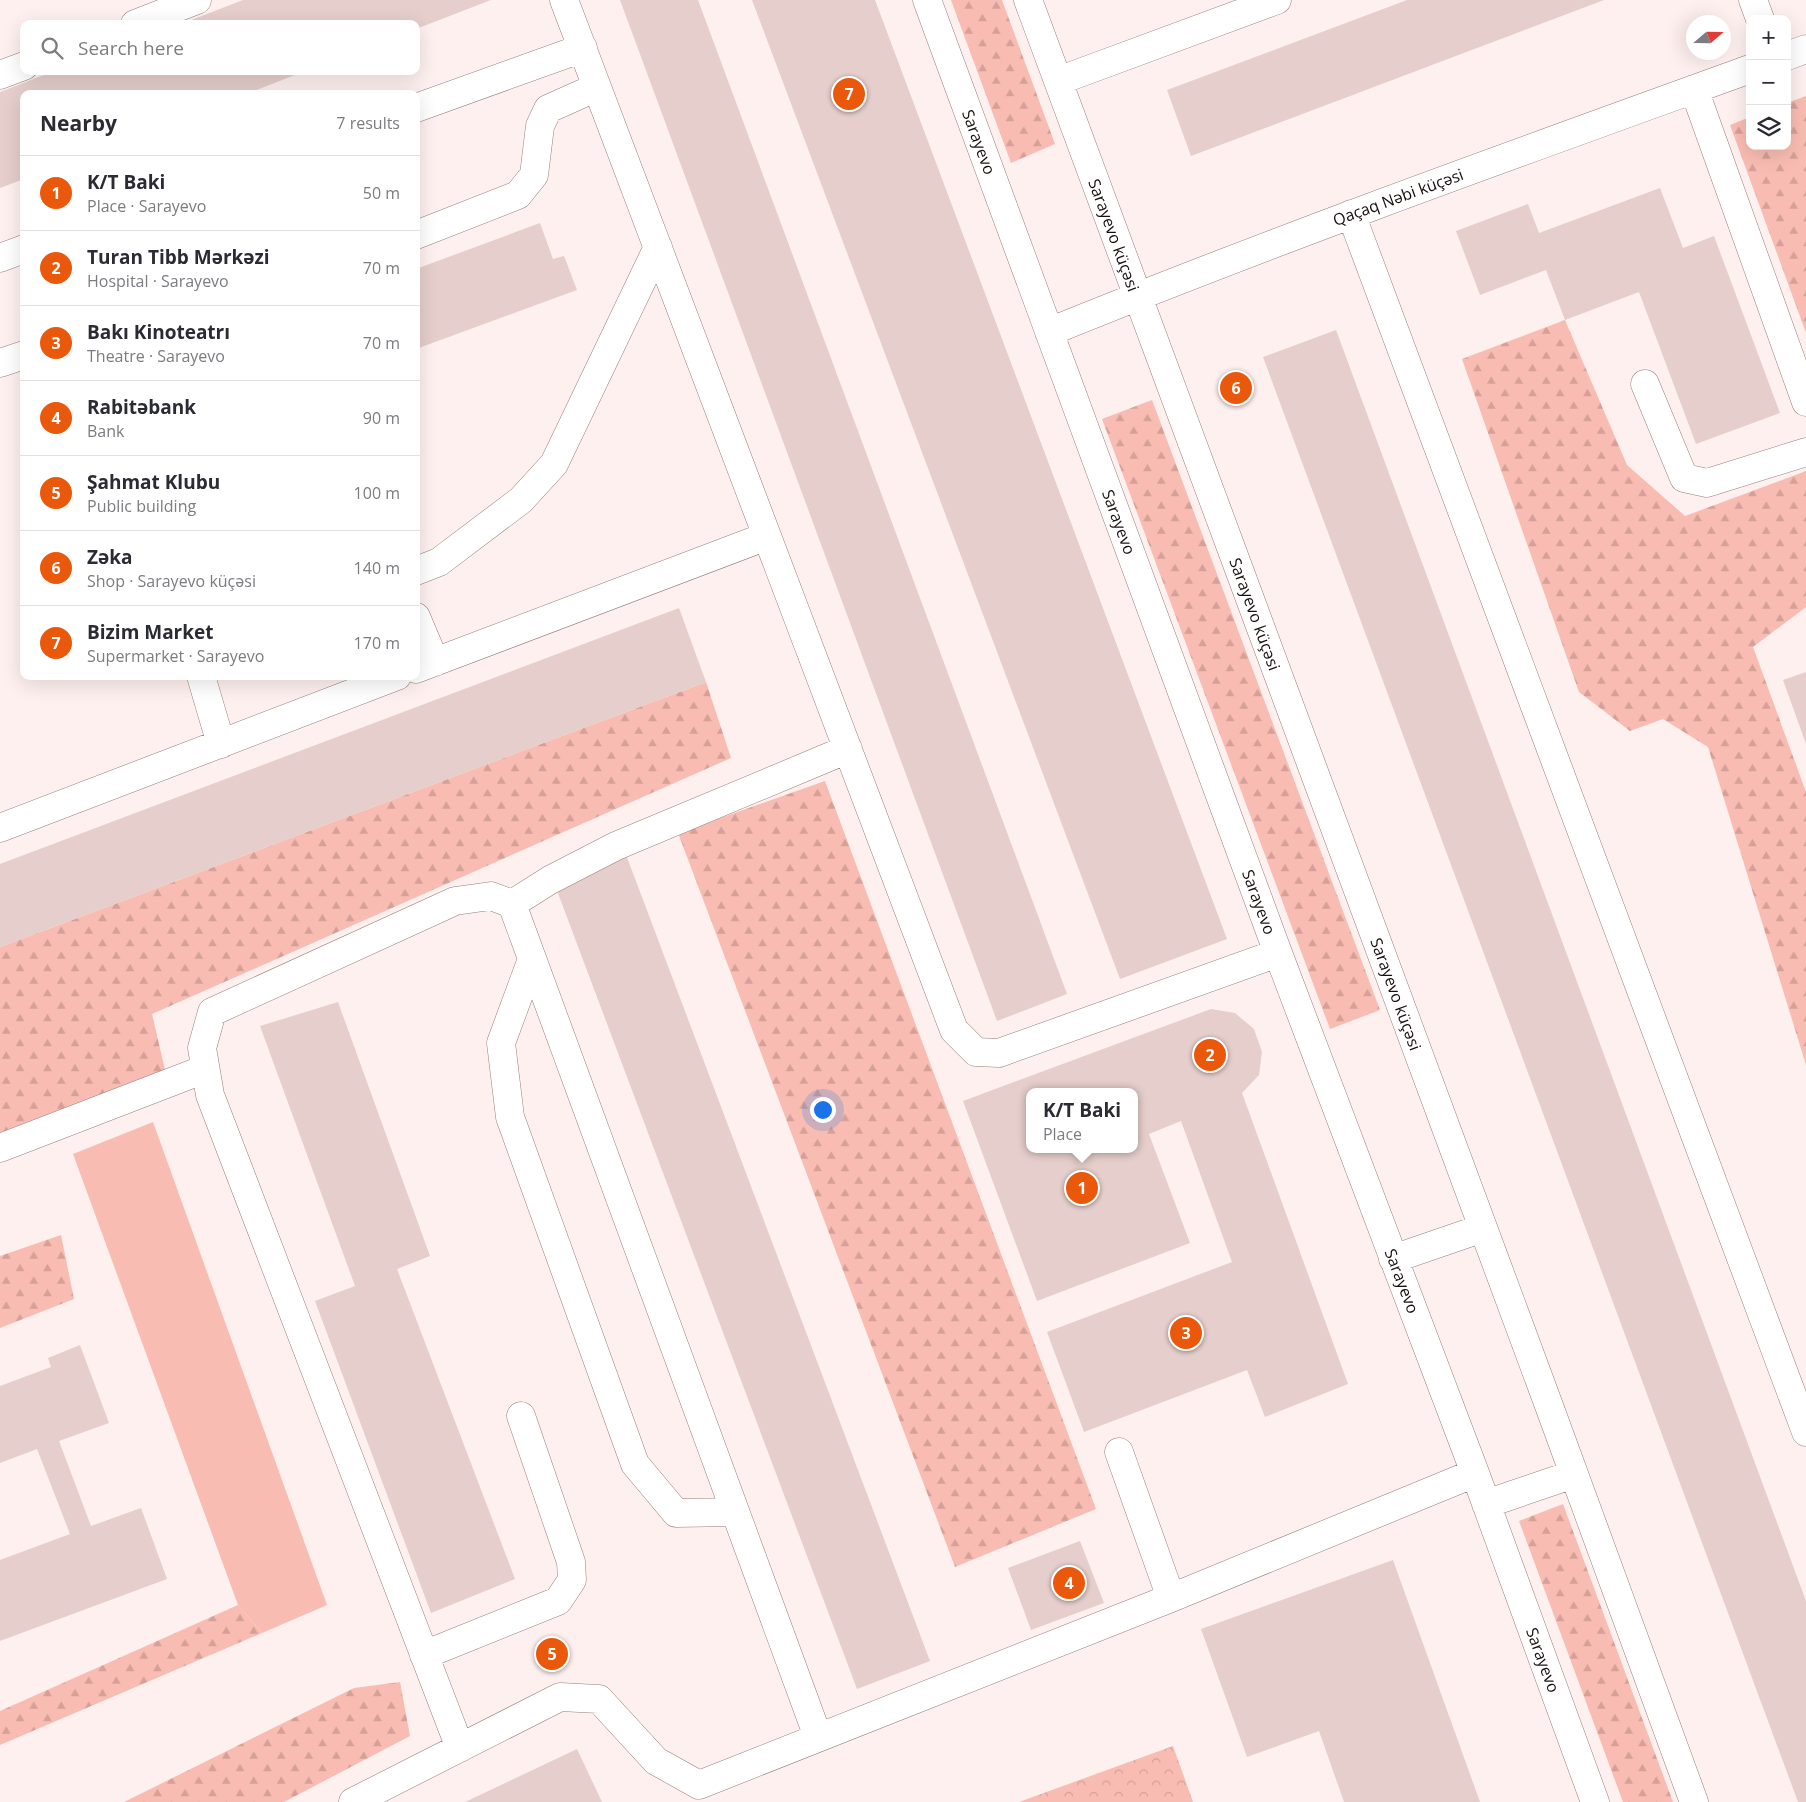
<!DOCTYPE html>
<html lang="en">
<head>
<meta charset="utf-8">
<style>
	body { margin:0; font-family:"Open Sans",sans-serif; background:#f7f7f7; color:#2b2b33 }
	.controls { position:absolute; right:15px; top:15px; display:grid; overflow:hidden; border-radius:10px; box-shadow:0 5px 20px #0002 }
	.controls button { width:45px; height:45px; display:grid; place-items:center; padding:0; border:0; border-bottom:1px solid #e1e1e2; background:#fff; color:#2b2b33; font:25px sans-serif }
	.compass { position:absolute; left:1686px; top:15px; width:45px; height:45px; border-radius:50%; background:#fff; box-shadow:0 5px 20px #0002; rotate:70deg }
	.you { position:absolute; left:822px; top:1109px; width:18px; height:18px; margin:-12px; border:4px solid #fff; border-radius:50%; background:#1a73e8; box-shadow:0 0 0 8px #1a73e833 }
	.badge { display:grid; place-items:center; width:32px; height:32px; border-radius:50%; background:#ea580c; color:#fff; font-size:16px; font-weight:700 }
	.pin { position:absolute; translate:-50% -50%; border:2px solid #fff; box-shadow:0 1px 5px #0006 }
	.popup { position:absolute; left:1026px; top:1088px; width:112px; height:65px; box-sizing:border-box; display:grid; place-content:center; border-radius:10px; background:#fff; filter:drop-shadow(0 1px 4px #0005); font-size:16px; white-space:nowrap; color:#7c7c81 }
	.popup b { font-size:19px; color:#2b2b33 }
	.popup::after { content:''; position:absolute; left:50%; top:100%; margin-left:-10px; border:10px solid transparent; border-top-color:#fff }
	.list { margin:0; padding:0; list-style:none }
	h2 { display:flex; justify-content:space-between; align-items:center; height:65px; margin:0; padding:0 20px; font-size:21px }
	h2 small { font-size:16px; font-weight:400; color:#7c7c81 }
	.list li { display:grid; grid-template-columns:32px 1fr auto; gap:15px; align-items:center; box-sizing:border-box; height:75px; padding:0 20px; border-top:1px solid #e1e1e2 }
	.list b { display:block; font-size:19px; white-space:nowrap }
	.list p { margin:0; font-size:16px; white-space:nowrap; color:#7c7c81 }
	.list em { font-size:16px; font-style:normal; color:#7c7c81 }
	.icon { flex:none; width:28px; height:28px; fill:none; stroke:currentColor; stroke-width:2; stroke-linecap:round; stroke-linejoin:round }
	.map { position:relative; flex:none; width:1806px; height:1802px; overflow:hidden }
	.search { position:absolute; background:#fff; box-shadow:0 5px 20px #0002; left:20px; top:20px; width:400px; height:55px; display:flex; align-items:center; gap:12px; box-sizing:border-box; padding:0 18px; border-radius:10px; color:#7c7c81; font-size:19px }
	.panel { position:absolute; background:#fff; box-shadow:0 5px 20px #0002; left:20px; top:90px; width:400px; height:590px; border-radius:10px }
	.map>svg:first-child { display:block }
	.green { fill:#f9bcb2 }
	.forest { fill:url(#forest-firs) }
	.park { fill:url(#park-crowns) }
	.building { fill:#e5cecb; fill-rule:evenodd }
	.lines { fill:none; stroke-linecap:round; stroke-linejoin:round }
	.minor-casing { stroke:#94807d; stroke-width:29 }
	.minor { stroke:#fff; stroke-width:28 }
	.labels { text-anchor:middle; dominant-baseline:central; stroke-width:4; stroke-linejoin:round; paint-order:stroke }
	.street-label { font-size:16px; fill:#160f0e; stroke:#fff }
</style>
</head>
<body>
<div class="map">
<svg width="1806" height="1802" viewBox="0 0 1806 1802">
	<defs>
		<pattern id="forest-firs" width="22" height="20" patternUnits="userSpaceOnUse" patternTransform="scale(1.25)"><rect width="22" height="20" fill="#f9bcb2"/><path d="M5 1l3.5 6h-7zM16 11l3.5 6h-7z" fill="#d5a098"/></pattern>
		<pattern id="park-crowns" width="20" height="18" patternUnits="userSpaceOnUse" patternTransform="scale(1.25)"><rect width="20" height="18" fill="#f9bcb2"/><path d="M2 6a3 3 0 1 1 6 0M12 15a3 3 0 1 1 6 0" fill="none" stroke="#d5a098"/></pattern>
	</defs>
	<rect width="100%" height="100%" fill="#fef0ee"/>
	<path class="green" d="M153,1122L327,1605L262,1633L238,1605L73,1154Z"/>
	<path class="forest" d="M951,0H1002L1055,144L1011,163Z
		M1806,96V333L1730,125L1750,117V146H1787V103Z
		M1565,320L1627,465L1685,516L1806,471V607L1753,647L1806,792V1065L1708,747L1663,719L1630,731L1579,692L1462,359Z
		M1152,400L1380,1010L1330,1029L1102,419Z
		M706,682L731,758L152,1014L169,1087L0,1150V947Z
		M825,781L1096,1509L955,1567L678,833Z
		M61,1235L74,1299L0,1328V1256Z
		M1563,1504L1673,1802H1623L1519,1521Z
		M238,1605L262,1633L0,1745V1711Z
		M400,1682L410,1736L284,1802H124L354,1688Z"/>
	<path class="park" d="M1173,1746L1193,1802H1019Z"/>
	<path class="building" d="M243,0H491L416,29V24H181Z
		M620,0H698L1067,994L997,1021Z
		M752,0H875L1227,939L1120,979Z
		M1407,0H1604L1191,156L1167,90Z
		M54,71H305L246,94H24V179L0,188V92Z
		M1660,188L1683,248L1714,236L1780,413L1696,444L1639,292L1565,320L1546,270L1480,295L1456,231L1528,204L1539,233Z
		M540,223L553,259L564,256L577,290L416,349V269Z
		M1336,330L1806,1601V1802H1798L1263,357Z
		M679,608L706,682L0,947V864Z
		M1806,672V744L1783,680Z
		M625,852L930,1661L857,1689L553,880Z
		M338,1002L430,1256L397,1269L515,1579L431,1613L315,1301L355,1286L260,1026Z
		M1211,1009L1235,1013L1254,1029L1262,1052L1259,1075L1242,1093L1348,1384L1265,1417L1247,1370L1084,1432L1047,1332L1232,1262L1181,1121L1149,1134L1190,1243L1037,1301L963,1101ZM1030,1092H1134V1149H1030Z
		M80,1345L109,1423L59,1441L91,1526L141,1508L167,1579L0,1641V1560L70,1534L37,1449L0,1463V1386L51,1367L48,1358Z
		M1080,1541L1104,1603L1031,1630L1008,1568Z
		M1393,1560L1480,1802H1344L1319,1731L1247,1757L1201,1629Z
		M577,1749L602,1802H465Z"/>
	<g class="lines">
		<g class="minor-casing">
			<path id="minor" d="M564,0L954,1030L976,1052L999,1053L1278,953
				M927,0L1278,953L1475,1473L1595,1802
				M1028,0L1548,1403L1694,1802
				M1753,0L1760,19
				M135,24L197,0
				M1787,56L1806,49
				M0,75L24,66
				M1058,81L1277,0
				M1694,89L1806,402
				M416,108L583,48
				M1351,214L1806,1432
				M416,235L518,195L534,175L540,126L548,109L597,87
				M0,258L24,249
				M1049,332C1280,238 1515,154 1750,69
				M0,363L24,355
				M1645,384L1684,478L1707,483L1806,452
				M416,571L439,562L521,500L554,464L658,247
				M416,617L435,662
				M416,669L767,536
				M201,676L221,744
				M0,828L397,676
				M512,904L550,880L616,846L848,749
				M532,959L501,1043L510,1117L635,1464L676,1513L735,1512
				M0,1148L205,1069
				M1393,1259L1483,1228
				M1119,1452L1171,1598
				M1486,1504L1574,1474
				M424,1655L558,1601L572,1580L571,1562L521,1416
				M460,1748L210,1095L202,1048L212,1012L455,901L491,896L512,904L818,1737
				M353,1802L560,1697L599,1699L656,1761L699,1785L1171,1598L1475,1473"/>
		</g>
		<use href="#minor" class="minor"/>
	</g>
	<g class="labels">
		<g class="street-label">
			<text transform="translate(979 142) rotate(70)">Sarayevo</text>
			<text transform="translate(1398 197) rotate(-20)">Qaçaq Nəbi küçəsi</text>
			<text transform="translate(1114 235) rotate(70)">Sarayevo küçəsi</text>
			<text transform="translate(1119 522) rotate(70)">Sarayevo</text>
			<text transform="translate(1255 614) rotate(70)">Sarayevo küçəsi</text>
			<text transform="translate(1259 902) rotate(70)">Sarayevo</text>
			<text transform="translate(1396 994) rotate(70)">Sarayevo küçəsi</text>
			<text transform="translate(1402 1281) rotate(69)">Sarayevo</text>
			<text transform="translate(1543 1660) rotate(70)">Sarayevo</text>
		</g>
	</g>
</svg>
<div class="controls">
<button>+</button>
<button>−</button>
<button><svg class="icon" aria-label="layers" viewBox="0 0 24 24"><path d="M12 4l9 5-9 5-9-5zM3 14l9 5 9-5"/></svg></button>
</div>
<svg class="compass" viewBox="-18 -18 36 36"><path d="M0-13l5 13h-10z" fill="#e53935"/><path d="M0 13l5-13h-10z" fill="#7c7c81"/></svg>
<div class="you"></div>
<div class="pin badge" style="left:1082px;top:1188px">1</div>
<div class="popup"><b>K/T Baki</b>Place</div>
<div class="pin badge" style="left:1210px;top:1055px">2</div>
<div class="pin badge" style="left:1186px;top:1333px">3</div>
<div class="pin badge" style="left:1069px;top:1583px">4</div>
<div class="pin badge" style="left:552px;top:1654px">5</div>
<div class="pin badge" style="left:1236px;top:388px">6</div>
<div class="pin badge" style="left:849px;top:94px">7</div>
<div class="search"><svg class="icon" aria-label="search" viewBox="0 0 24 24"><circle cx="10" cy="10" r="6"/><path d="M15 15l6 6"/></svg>Search here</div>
<section class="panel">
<h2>Nearby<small>7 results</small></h2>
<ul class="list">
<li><span class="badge">1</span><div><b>K/T Baki</b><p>Place · Sarayevo</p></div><em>50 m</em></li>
<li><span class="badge">2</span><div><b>Turan Tibb Mərkəzi</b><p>Hospital · Sarayevo</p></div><em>70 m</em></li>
<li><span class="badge">3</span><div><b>Bakı Kinoteatrı</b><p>Theatre · Sarayevo</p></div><em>70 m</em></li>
<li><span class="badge">4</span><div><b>Rabitəbank</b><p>Bank</p></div><em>90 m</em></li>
<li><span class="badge">5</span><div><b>Şahmat Klubu</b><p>Public building</p></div><em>100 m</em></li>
<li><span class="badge">6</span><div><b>Zəka</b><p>Shop · Sarayevo küçəsi</p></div><em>140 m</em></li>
<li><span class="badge">7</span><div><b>Bizim Market</b><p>Supermarket · Sarayevo</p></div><em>170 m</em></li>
</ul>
</section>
</div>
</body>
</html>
